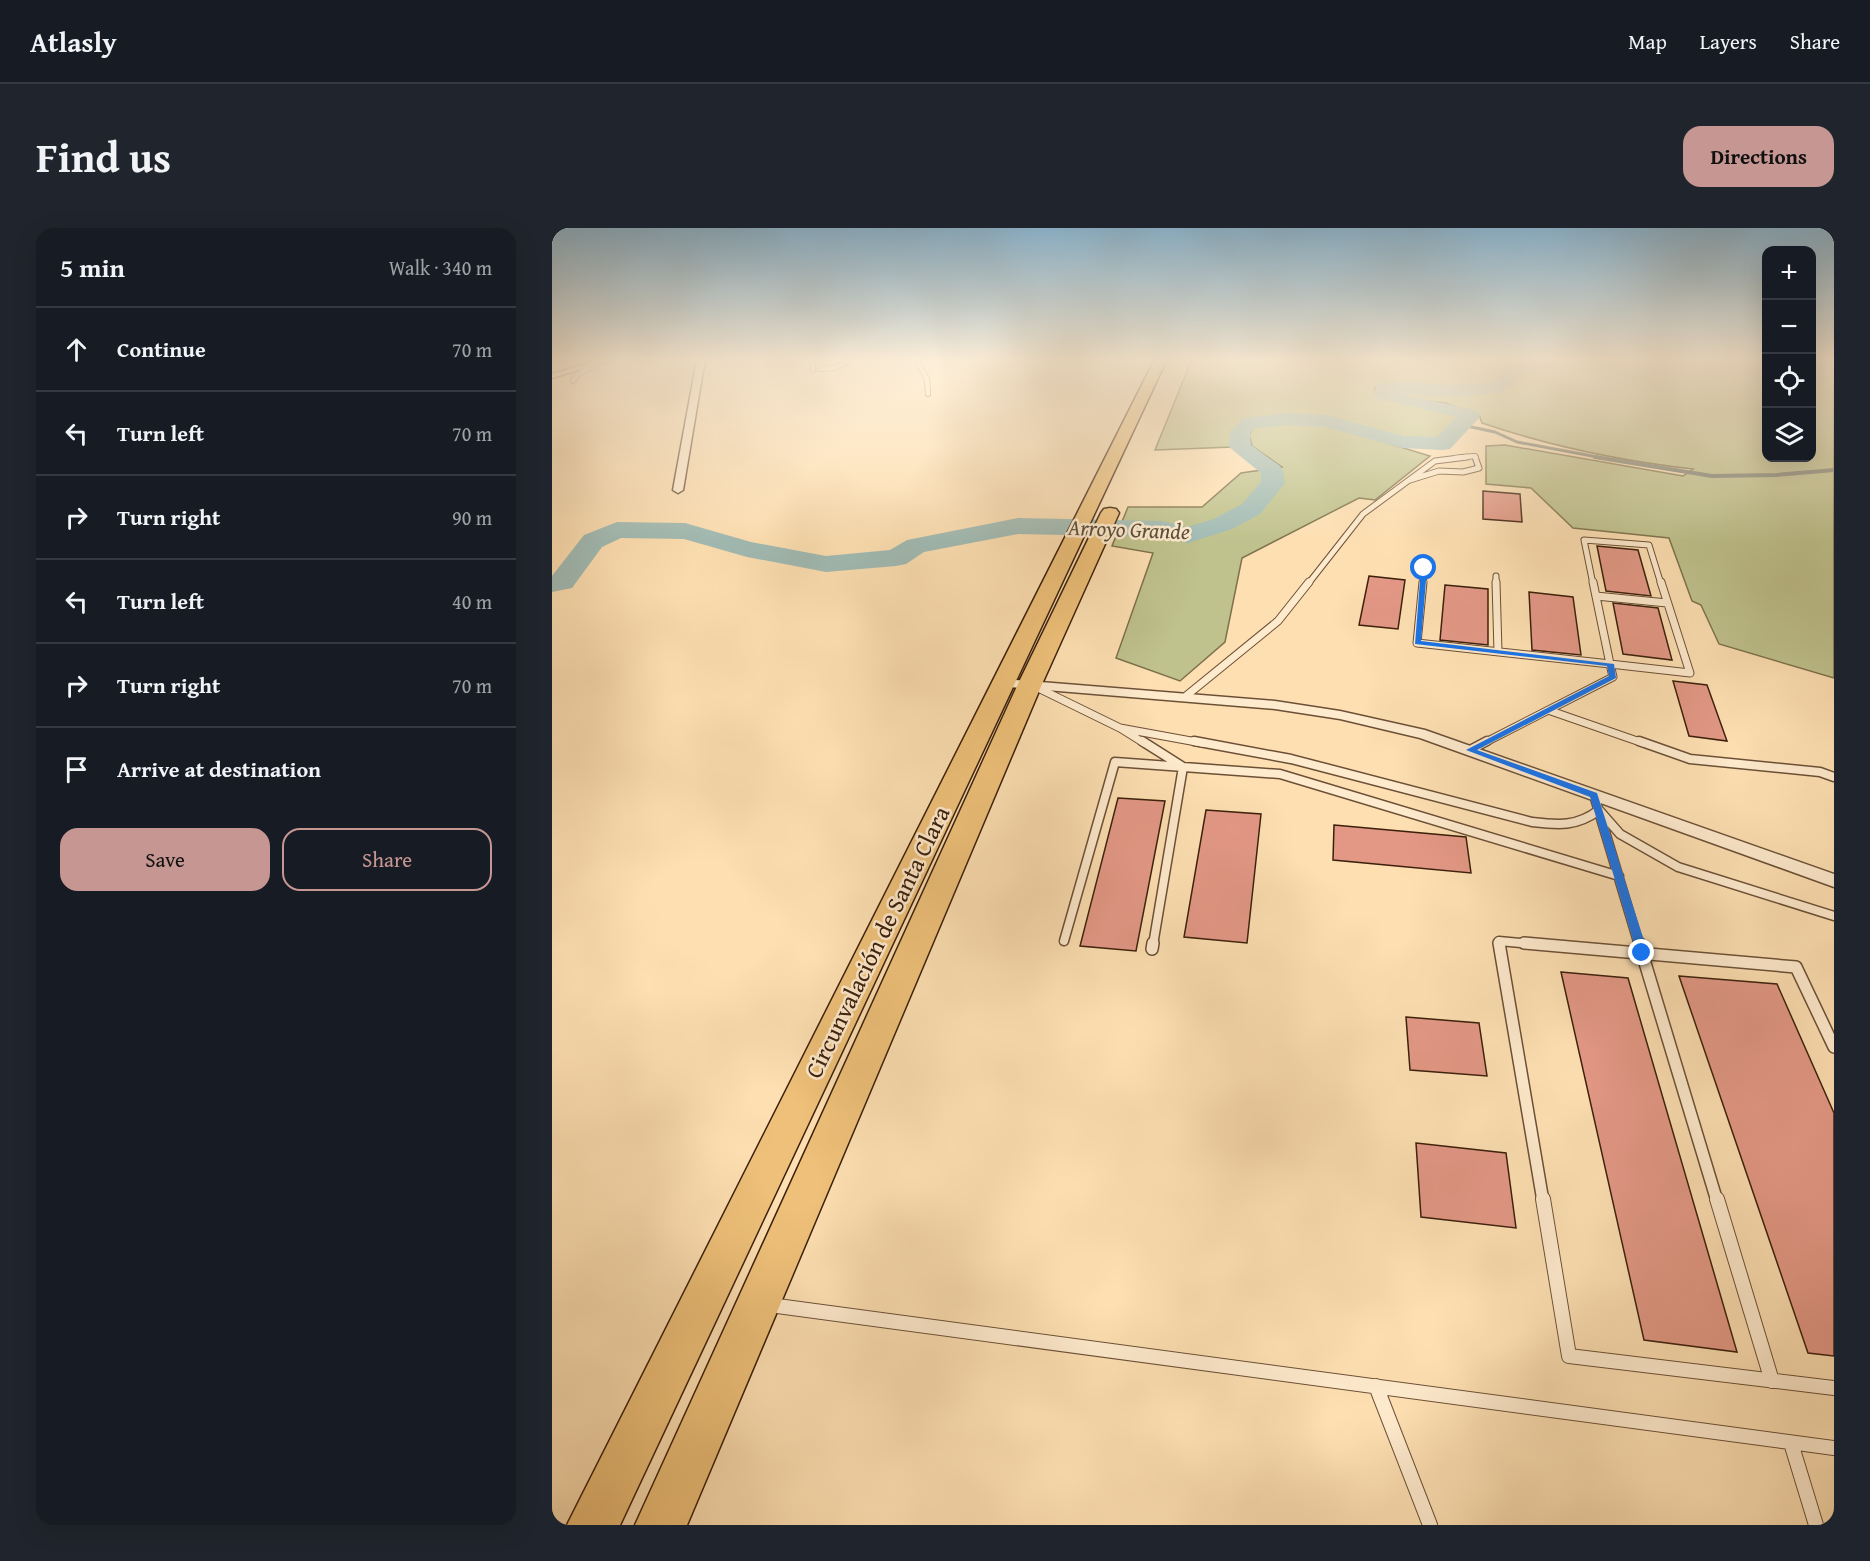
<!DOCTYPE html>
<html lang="en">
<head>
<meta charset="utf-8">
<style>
	body { margin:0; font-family:"Gentium Book Plus",serif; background:#20242c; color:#f1f3f6 }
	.controls { position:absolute; right:18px; top:18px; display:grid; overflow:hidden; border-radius:12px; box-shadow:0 6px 24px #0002 }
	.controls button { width:54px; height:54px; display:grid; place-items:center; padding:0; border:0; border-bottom:2px solid #363941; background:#171b24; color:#f1f3f6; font:30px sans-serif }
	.stop { position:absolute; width:18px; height:18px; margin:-14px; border:4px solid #1a73e8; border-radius:50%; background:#fff }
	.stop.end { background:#1a73e8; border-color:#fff; box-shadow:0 2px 6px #0008 }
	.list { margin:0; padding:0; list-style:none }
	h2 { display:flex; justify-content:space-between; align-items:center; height:78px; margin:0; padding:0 24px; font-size:26px }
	h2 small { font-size:20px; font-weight:400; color:#9ea1a6 }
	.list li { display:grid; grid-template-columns:39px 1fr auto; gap:18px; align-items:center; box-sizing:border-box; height:84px; padding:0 24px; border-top:2px solid #363941 }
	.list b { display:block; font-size:22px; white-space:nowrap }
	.list em { font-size:20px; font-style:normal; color:#9ea1a6 }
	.actions { display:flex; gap:12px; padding:18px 24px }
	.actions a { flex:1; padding:14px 0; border:2px solid #c59692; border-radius:18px; text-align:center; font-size:21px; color:#c59692 }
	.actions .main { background:#c59692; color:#111 }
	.icon { flex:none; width:33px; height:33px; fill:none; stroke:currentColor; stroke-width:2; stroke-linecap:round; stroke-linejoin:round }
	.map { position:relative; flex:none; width:1282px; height:1297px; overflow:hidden; border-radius:18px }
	header { display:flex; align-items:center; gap:36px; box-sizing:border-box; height:84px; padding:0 30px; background:#171b24; border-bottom:2px solid #363941 }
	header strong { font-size:28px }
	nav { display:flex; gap:33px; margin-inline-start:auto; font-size:21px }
	.intro { display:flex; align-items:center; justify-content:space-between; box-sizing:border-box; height:144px; padding:0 36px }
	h1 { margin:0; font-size:42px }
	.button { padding:15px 27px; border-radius:18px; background:#c59692; color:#111; font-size:21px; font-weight:700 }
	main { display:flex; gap:36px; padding:0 36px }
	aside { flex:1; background:#171b24; border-radius:18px; box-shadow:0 6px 24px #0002 }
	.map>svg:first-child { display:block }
	.green { fill:#bfc28d; stroke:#7e714c; stroke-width:1.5 }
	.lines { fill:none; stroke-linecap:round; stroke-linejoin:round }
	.stream-far1 { stroke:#797d71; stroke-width:3 }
	.stream { stroke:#797d71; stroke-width:4 }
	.river { fill:#a1bbb4; fill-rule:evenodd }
	.building { fill:#e39886; stroke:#3c200c; stroke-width:1.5 }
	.service-far5-casing { stroke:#6c5036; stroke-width:6 }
	.service-far4-casing { stroke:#6c5036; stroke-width:7 }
	.service-far3-casing { stroke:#6c5036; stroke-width:9 }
	.service-far2-casing { stroke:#6c5036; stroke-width:11 }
	.service-far1-casing { stroke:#6c5036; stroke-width:14 }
	.service-casing { stroke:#6c5036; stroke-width:16 }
	.minor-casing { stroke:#6c5036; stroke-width:3 }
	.trunk-casing { stroke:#3c200c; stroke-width:3 }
	.service-far5 { stroke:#feeacd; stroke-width:4.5 }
	.service-far4 { stroke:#feeacd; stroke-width:5 }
	.service-far3 { stroke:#feeacd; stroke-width:7 }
	.service-far2 { stroke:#feeacd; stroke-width:8 }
	.service-far1 { stroke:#feeacd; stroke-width:11 }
	.service { stroke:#feeacd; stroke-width:14 }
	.minor { fill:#feeacd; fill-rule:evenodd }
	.trunk { fill:#eec079; fill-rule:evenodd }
	.rail { stroke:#3c200c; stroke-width:2; stroke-dasharray:5 5; stroke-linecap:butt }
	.route { fill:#1a73e8 }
	.labels { text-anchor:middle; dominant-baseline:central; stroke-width:5; stroke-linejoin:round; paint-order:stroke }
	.far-water-label { font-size:22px; font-style:italic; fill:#5a4e3e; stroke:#feeacd }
	.street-label { font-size:24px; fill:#3c200c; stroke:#feeacd }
</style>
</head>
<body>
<header>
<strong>Atlasly</strong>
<nav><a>Map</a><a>Layers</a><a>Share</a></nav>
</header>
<div class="intro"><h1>Find us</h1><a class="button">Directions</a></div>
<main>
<aside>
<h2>5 min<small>Walk · 340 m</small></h2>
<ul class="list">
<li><svg class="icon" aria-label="ahead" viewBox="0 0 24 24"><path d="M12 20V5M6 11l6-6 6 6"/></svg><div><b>Continue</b></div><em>70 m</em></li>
<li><svg class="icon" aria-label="left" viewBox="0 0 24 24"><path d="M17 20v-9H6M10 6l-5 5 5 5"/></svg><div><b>Turn left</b></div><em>70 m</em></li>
<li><svg class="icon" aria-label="right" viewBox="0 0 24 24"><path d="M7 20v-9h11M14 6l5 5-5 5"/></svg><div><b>Turn right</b></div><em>90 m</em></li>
<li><svg class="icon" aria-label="left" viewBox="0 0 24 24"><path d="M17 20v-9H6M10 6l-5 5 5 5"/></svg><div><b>Turn left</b></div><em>40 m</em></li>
<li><svg class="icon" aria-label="right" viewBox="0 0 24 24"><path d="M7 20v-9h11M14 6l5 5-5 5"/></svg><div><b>Turn right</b></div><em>70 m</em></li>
<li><svg class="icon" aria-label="arrive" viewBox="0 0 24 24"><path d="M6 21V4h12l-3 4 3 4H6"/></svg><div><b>Arrive at destination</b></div></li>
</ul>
<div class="actions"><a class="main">Save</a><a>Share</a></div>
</aside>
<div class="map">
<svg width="1282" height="1297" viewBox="0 0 1282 1297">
	<rect width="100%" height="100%" fill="#fddfb2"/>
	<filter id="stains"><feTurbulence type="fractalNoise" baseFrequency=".00333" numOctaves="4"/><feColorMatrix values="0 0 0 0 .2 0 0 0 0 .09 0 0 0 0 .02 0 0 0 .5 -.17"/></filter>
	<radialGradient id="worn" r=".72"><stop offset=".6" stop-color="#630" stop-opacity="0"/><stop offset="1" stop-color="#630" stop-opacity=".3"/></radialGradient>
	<path class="green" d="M640,131H1214V230H1260V131H1282V450L1167,416L1149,377L1140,373L1117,310L1021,300L979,260L934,256V218L953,217L1131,248L1141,241C1069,233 998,218 930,195L927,187L893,175L850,170L823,159L822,166C851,178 883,176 911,188L888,212L850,209L779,191L738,189L696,192L681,205V219L603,222Z
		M739,194L773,196L878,228L823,272L807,270L690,330L673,414L628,453L564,430L601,325L560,318L576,279H650L689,245L730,239L700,218L697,206L705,197Z"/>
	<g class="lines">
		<path class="stream-far1" d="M910,197L943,204L965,214L1051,230"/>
		<path class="stream" d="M1043,229L1160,248L1224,247L1282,242"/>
		<path class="river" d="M988,131H1006L1007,135L1004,139L970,145L953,163L946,165L902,169L846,165L926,183L929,187L926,191L898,221L890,222L850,220L773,199L736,197L704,200L698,205L699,217L728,238L731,243L733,255L708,286L680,301L636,315L610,309L466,306L372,324L354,336L344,338L274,344L195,329L132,311L69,310L50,319L20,360L0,364V348L32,307L65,294L133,295L199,314L274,328L338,322L355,312L466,290L610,293L635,299L662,291L690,276L709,254V245L677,219L678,204L691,190L736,185L774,187L851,208L885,209L905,189L824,170L821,166L825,157L841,153L902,157L941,154L958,137Z
			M1154,131H1191C1183,142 1169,138 1157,135Z
			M1260,131L1282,133V143L1260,141Z"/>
	</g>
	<path class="building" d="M931,263L968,266L970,294L931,291Z
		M1045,318L1086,322L1099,368L1054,363Z
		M817,348L853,352L846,401L807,397Z
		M893,357L936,361V417L888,412Z
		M977,364L1021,369L1029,427L980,422Z
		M1061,375L1106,380L1120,432L1071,426Z
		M1121,453L1155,457L1175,513L1137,508Z
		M566,570L613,573L584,723L528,718Z
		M654,582L709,586L695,715L632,709Z
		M782,597L914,609L919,645L781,632Z
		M1009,744L1076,750L1185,1124L1092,1112Z
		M1127,748L1225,756L1282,885V1128L1256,1125Z
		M854,789L927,795L935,848L858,842Z
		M864,915L954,925L964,1000L869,989Z"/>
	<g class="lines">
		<g class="service-far5-casing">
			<path id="service-far5" d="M258,131H261V142
				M364,131L375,151L376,166
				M267,141L282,140L302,131
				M21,153L25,147L47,134
				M903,230L923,228L924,230"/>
		</g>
		<g class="service-far4-casing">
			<path id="service-far4" d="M858,252L887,243L911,244L927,240L923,229
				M944,348V356
				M756,356L811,286L883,233L915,229
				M871,356L872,340
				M1041,356L1032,312L1097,317L1109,356"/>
		</g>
		<g class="service-far3-casing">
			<path id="service-far3" d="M871,354L865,415L1058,436
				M944,354L946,424
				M1041,354L1058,436
				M1044,368L1115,375
				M1058,436L1138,445L1109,354
				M478,456L568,500L592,515
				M634,468L726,393L757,354
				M996,482L1091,515
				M568,500L650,515
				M932,515L1061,449L1058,436"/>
		</g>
		<g class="service-far2-casing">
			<path id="service-far2" d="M590,513L631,539L601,717
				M642,513L739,531L980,594C1006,597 1025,599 1047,582L1068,606L1126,639L1282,688
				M1087,513L1138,531L1268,544L1282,549
				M918,522L935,513
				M1042,567L1087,717
				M512,713L563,534L728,546L1067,648
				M948,717L947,713L989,717"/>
		</g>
		<g class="service-far1-casing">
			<path id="service-far1" d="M947,715L991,973
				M972,715L1244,739L1282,819
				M1087,715L1165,973
				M600,721L601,715"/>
		</g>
		<g class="service-casing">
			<path id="service" d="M991,971L1017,1128L1282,1160
				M1165,971L1220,1153
				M218,1077L1282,1220
				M824,1158L878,1297
				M1239,1215L1264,1297"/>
		</g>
		<g class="minor-casing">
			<path id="minor" d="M51,131H63L0,150V146Z
				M145,131H153L131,262L126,265L121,262Z
				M451,451L723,473L788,483L873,502L1282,646V659L868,510L788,491L723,481L446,458L444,455Z"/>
		</g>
		<g class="trunk-casing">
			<path id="trunk" d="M603,131H615L68,1297H15Z
				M558,280L564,281L567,285L490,456L135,1297H83L466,456L549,285L552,281Z"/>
		</g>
		<use href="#service-far5" class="service-far5"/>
		<use href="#service-far4" class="service-far4"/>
		<use href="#service-far3" class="service-far3"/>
		<use href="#service-far2" class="service-far2"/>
		<use href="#service-far1" class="service-far1"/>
		<use href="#service" class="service"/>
		<use href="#minor" class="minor"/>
		<use href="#trunk" class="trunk"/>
		<path class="rail" d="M0,133L6,131"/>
	</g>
	<linearGradient id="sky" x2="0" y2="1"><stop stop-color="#8bb7d3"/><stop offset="0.42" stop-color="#fef1dc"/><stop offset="1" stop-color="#fef1dc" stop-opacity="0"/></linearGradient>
	<rect width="1282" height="313" fill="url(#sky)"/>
	<path class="route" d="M872,338L875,340L869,413L1062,436L1064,450L925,522L1045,565L1096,725L1094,728H1087L1085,725L1038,569L914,522L1057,448L1055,438L863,416L869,340Z"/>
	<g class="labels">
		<g class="far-water-label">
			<text transform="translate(577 301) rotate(2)">Arroyo Grande</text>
		</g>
		<g class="street-label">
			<text transform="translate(325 714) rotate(-64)">Circunvalación de Santa Clara</text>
		</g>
	</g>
	<rect width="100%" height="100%" filter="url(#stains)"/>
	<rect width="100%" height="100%" fill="url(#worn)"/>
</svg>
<div class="controls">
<button>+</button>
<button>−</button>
<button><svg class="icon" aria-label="locate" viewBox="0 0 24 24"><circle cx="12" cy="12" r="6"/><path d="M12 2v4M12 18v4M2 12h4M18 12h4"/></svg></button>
<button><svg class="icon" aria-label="layers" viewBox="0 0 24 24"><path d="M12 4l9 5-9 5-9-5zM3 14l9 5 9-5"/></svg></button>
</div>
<div class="stop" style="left:872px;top:340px"></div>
<div class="stop end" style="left:1090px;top:725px"></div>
</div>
</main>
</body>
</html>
